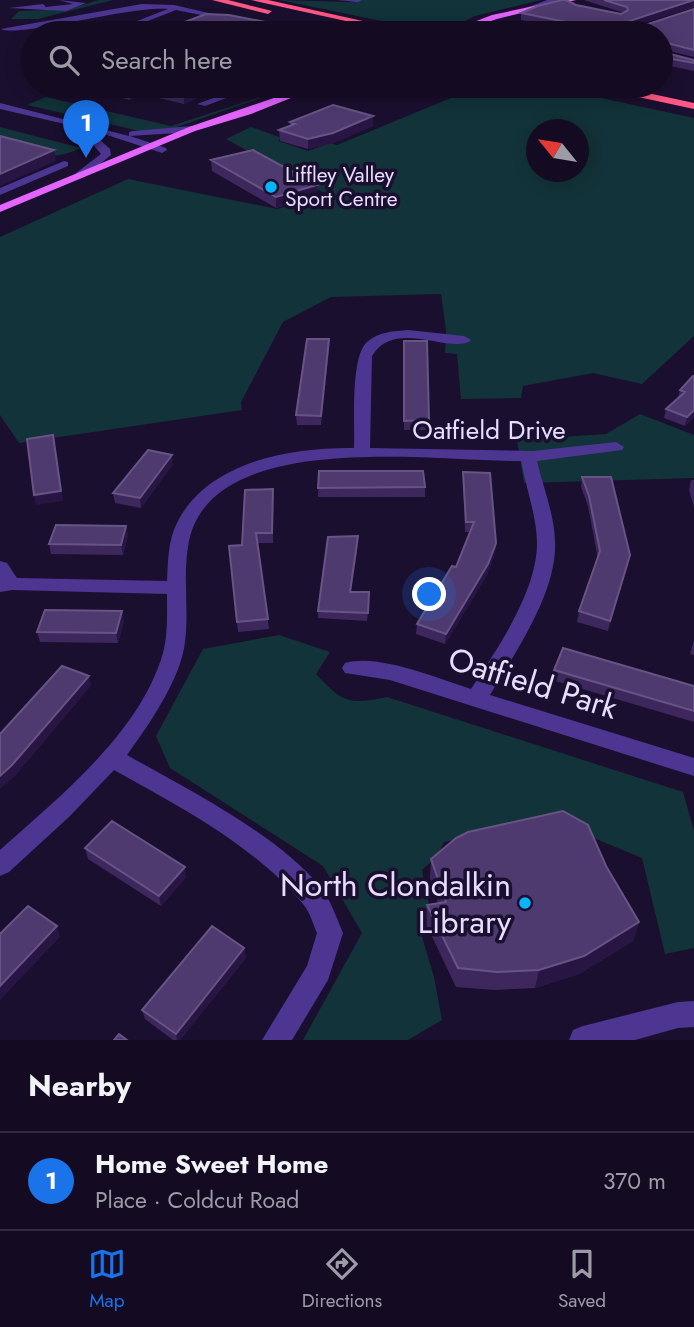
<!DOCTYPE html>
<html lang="en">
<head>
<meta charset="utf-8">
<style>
	body { margin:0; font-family:Jost,sans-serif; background:#1d142b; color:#f1f3f6 }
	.compass { position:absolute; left:526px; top:119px; width:63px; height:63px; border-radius:50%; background:#140b23; box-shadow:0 4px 18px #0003; rotate:300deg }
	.you { position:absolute; left:430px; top:595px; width:24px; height:24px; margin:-18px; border:5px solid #fff; border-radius:50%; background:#1a73e8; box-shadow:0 0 0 10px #1a73e833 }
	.badge { display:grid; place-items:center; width:46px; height:46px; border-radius:50%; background:#1a73e8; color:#fff; font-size:23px; font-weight:700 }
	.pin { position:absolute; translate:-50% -58px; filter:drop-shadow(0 2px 4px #0008) }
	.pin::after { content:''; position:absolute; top:37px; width:24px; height:21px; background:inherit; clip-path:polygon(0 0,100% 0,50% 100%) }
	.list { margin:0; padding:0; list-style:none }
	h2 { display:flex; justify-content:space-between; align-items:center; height:91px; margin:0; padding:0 28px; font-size:30px }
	h2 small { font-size:23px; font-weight:400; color:#9d9ba6 }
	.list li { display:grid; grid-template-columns:46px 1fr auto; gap:21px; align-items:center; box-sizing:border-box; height:98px; padding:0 28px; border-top:2px solid #332b41 }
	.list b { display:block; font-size:26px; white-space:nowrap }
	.list p { margin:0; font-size:23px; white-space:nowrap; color:#9d9ba6 }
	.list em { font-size:23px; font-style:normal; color:#9d9ba6 }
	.icon { flex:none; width:38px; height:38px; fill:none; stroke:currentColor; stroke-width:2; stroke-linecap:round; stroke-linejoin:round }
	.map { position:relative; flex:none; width:694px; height:1040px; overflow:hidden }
	.search { position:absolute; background:#140b23; box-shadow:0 4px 18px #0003; left:21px; right:21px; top:21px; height:77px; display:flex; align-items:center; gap:18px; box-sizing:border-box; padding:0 24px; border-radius:38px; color:#9d9ba6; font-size:26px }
	.sheet { height:189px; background:#140b23 }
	nav { display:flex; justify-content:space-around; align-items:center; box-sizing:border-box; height:98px; border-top:2px solid #332b41; background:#140b23; font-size:19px; color:#9d9ba6 }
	nav a { display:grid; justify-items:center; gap:4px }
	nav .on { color:#1a73e8 }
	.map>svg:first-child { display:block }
	.green { fill:#123339; fill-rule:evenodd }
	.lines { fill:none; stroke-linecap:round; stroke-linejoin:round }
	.minor { fill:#4c3692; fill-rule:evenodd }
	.major { fill:#e464ff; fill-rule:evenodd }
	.highway { fill:#ff5886; fill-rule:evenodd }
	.wall { fill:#3d275d }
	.shaded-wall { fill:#281543 }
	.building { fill:#4f3a6f; stroke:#675485; stroke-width:2 }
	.poi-dot { fill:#09b5ff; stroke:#1b0f2f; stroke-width:2.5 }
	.labels { text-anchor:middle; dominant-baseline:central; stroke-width:7; stroke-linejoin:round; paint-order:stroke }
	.far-poi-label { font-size:21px; fill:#e8ddff; stroke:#1b0f2f; text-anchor:start }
	.street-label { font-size:26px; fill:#e8ddff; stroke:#1b0f2f }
	.near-street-label { font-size:32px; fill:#e8ddff; stroke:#1b0f2f }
	.near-poi-label { font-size:32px; fill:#e8ddff; stroke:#1b0f2f; text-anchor:end }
</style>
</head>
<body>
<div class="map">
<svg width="694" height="1040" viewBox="0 0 694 1040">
	<rect width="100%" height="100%" fill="#1b0f2f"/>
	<path class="green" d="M99,0H113L38,19H11L19,11L69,9Z
		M279,0L349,2L363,0H541L475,16L440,33Z
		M480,86H546L694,118V336L642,384L593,373L523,386L521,398L461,399L457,354L445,353L446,330L441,294L331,297L283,322L241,402L242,410L19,443L0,415V237L128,179L277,209L328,195L226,139L251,127L282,138L278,141L308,151L330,143L337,145ZM536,130H578V172H536Z
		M267,95H269L174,128L140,131L27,105L46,97L171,126Z
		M0,127L81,148C49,163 32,153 0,146Z
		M640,414L694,435V478L524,483L517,440L606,434Z
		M279,635L330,652L316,674C343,703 349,705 387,697L683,792L694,831V948L665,954L642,858L553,821L444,842L438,855L422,870L431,915L417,920L434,977L442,1020L408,1040H303L362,933L323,866L170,768L156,736L203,649Z"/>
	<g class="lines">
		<path class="minor" d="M59,0L86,3L66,11L9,8L43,4L46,7L73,4Z
			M337,0H362L358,2Z
			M547,0H558L533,10L526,8Z
			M142,4L174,5L230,18L226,20L176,10L117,33H106L168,9C131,5 18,38 1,29Z
			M246,86H258L205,106L197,104Z
			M0,103L129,136V132L133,131L192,126L197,129L192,132L130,136L166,148L167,150L162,153L95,131L0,109Z
			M89,137H97L110,149L111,155L84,177H76V173L101,154L88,139Z
			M64,161L68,162V166L0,195V188Z
			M408,330L464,336L471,340C453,356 395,317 372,356L370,448L533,451L616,442L624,447L622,450L537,461C543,487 554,513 555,541C558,591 515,653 490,695L694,758V776L390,680L345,673L342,668L345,663C378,653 439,679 471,689C497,649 538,591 537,541C536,514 526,488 521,461C436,462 205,426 188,547C183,578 189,611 185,642C181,679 148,726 127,755C187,789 279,835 322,889C331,901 337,919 343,933L328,980L292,1040H262L307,966L317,933C313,924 310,912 303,904C254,845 180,807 114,770L70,816L9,872L0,876V850C59,797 140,733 163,653C168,634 167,613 167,594L12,590L0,592V561L7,563L17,578L167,581C168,562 168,540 177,523C207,461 293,447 354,448C355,424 350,357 367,342C378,332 394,331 408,330Z
			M694,1001V1027L678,1028L635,1040H569L573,1030L583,1026L678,1002Z"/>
		<path class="major" d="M562,0H576L497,19L456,33H445L492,15Z
			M309,86H321L251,114L195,131L0,212V205L189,127Z"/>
		<path class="highway" d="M212,0H228L272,11L268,14Z
			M251,0H268L417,33H400Z
			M596,86H615L694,103V109L601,89Z"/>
	</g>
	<path class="wall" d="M584,0H694V7L627,28L633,29L694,9V57L661,49L662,52L694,60V71L661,64V33H512L498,30L499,24L560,27L521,20V13L576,5L621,14L624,13Z
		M174,26L323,33L175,32Z
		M73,86H222L184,104L142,94L130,100Z
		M290,122L373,126L333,143L308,149L280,141L279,130L290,126Z
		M211,160L317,196L276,208L212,171Z
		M404,341L429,420V430H404Z
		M329,348L321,425H297L296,415Z
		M694,376V417L685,426L664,418L666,409L678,398L680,390Z
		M173,464L141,508L115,503L113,493Z
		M319,471L425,487V497H318Z
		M463,472L496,543L495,553L487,575L445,644L416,634L417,624L456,567L470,532H465L463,481Z
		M582,477L628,565L608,631L577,622L579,611L598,559L588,506L581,487Z
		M691,480H694V507L689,490Z
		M273,489V543H258L269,629L238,632L229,546L242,545Z
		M126,526L128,536L123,555L51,554L49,544Z
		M358,544L351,592L369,600L367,621L318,618V611Z
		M124,621L118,643L40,642L37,632Z
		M694,640V655L690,654Z
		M554,670L694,686V722L552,680Z
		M85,848L186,877L161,906L88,859Z
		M431,859L606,866L639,922L633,941L579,974L535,988L494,990L456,987L426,924L427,905L438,903L430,878Z
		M244,948L246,958L180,1040H173L145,1019L142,1010Z"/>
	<path class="shaded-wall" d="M694,0L693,7L619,31L618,27L620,24Z
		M138,86H141L142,94L130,100L129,90Z
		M201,86H222L184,104V94Z
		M373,116V126L333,143L308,149V139Z
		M54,150L56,161L0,186V174Z
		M317,185V196L276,208V197Z
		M329,339V348L321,425V416Z
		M694,410V417L685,426L687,417Z
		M53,435L63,501L36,505L34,495Z
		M172,455L173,464L141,508L140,498Z
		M126,526L128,536L123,555L121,545Z
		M358,536V544L350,599V592Z
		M496,543L495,553L487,575L445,644L446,634Z
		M630,555L628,565L608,631L610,621Z
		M122,611L124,621L118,643L116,633Z
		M89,676L91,686L15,776L0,789V776Z
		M185,867L186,877L161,906L159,896Z
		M639,922L633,941L579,974L535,988L539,970Z
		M57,926L60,937L0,1000V986Z
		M244,948L246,958L180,1040H177L176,1034Z"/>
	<path class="building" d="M562,0H566L576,5L621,14L628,10L627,7L604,0H694L620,24L618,27L633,29L694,9V50L663,42L661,43V33H545L499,24L503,22L571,28L572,25L566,22L521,13L538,6Z
		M206,14L229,15L323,33H171L185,28L174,26Z
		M661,49L662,52L694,60V63L661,57Z
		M111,86H138L129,90Z
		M146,86H201L184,94Z
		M333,105L373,116L333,133L308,139L279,130L295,124L290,122Z
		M0,136L54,150L0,174Z
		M253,150L317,185L276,197L211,160Z
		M307,339H329L321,416L296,415Z
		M404,341H427L429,420L404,421Z
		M693,376H694V410L687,417L666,409L685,392L680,390Z
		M53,435L61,491L34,495L27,439Z
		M148,450L172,455L140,498L113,493Z
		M319,471H423L425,487L318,488Z
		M463,472L490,473L496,543L488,564L446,634L417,624L452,566L456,567L474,522H466Z
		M582,477H611L630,555L610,621L579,611L600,551L589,496Z
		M273,489L272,533H256L268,619L237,622L229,546L242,545L245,490Z
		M56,525L126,526L121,545L49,544Z
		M358,536L350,592H369L368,613L318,611L328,537Z
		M45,610L122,611L116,633L37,632Z
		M563,648L694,686V711L554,670Z
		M62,666L89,676L12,765L0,776V734Z
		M563,811L588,825L606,866L639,922L584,956L539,970L497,972L458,968L427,905L446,902L431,859L456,838L468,832Z
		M112,821L185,867L159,896L85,848Z
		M28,906L57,926L0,986V934Z
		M212,926L244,948L176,1034L142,1010Z
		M119,1034L127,1040H114Z"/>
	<g class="poi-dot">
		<circle cx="271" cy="187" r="7"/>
		<circle cx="525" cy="903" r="7"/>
	</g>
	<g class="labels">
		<g class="far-poi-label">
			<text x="285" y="175">Liffley Valley<tspan x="285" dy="24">Sport Centre</tspan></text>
		</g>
		<g class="street-label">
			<text x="489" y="430">Oatfield Drive</text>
		</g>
		<g class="near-street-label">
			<text transform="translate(533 683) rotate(17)">Oatfield Park</text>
		</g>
		<g class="near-poi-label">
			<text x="511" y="885">North Clondalkin<tspan x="511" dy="37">Library</tspan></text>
		</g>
	</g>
</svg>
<svg class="compass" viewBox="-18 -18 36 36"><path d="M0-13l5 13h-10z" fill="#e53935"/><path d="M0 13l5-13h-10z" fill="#9d9ba6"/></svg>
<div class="you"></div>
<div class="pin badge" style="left:86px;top:158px">1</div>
<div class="search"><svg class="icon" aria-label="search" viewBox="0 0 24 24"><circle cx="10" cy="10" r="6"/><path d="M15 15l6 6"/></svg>Search here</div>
</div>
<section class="sheet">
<h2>Nearby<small></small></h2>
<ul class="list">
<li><span class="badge">1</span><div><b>Home Sweet Home</b><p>Place · Coldcut Road</p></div><em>370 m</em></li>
</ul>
</section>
<nav>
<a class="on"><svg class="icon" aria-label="map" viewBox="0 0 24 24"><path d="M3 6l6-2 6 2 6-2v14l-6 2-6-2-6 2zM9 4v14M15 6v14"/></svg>Map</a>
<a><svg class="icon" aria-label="directions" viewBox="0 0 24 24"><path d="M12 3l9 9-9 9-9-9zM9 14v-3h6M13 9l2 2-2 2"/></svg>Directions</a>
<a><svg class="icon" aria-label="saved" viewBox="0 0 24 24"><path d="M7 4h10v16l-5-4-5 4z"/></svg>Saved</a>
</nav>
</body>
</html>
